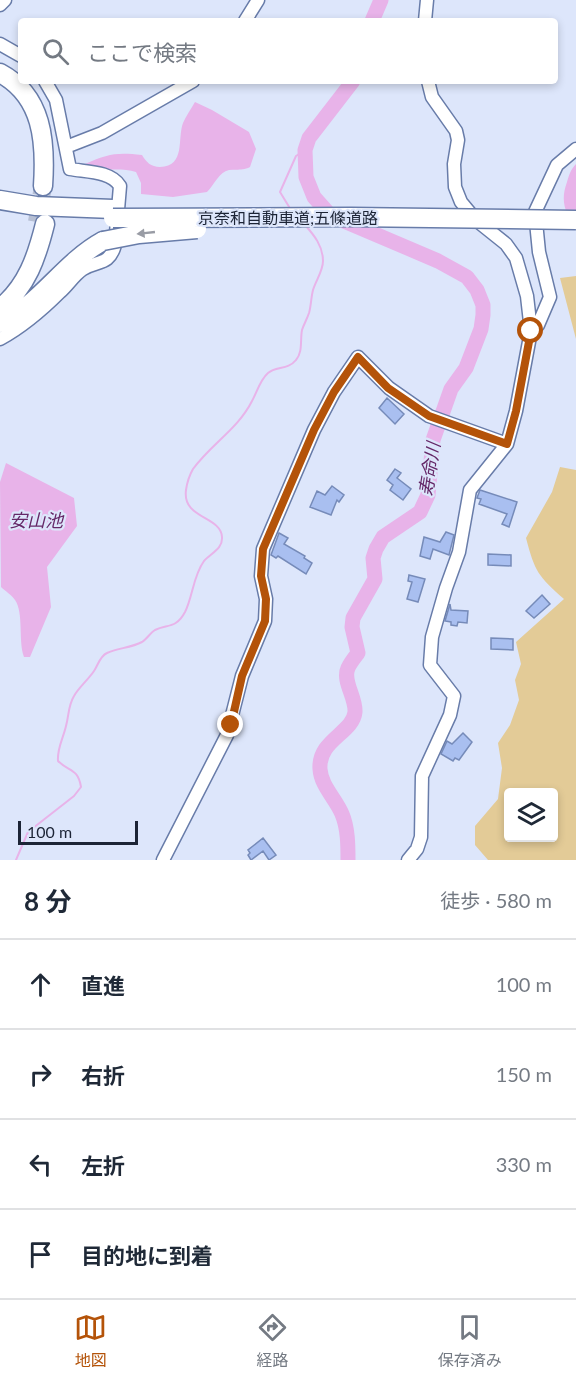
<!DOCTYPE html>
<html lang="ja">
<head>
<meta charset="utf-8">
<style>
	body { margin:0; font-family:Lato,"Noto Sans JP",sans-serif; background:#f6f6f7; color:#1f2937 }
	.controls { position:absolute; right:18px; bottom:18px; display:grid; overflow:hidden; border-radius:6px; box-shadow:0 3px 9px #0003 }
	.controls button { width:54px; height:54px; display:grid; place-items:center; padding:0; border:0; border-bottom:2px solid #e0e1e3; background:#fff; color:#1f2937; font:30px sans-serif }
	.scale { position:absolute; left:18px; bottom:15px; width:120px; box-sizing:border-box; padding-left:6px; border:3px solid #1c2436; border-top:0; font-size:16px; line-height:21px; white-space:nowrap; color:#1c2436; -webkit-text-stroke:4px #dde6fb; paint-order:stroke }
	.stop { position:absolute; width:18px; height:18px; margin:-14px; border:4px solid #b45309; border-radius:50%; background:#fff }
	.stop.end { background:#b45309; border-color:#fff; box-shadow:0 2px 6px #0008 }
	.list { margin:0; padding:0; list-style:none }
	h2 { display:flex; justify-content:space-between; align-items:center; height:78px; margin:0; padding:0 24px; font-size:26px }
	h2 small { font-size:20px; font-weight:400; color:#747a83 }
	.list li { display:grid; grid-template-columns:39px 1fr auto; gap:18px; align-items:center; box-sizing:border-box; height:90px; padding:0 24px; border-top:2px solid #e0e1e3 }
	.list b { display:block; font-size:22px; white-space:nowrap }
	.list em { font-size:20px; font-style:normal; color:#747a83 }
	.icon { flex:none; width:33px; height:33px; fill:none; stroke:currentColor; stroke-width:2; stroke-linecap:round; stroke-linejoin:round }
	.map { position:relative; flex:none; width:576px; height:860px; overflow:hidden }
	.search { position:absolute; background:#fff; box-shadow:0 3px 9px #0003; left:18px; right:18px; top:18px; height:66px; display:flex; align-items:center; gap:15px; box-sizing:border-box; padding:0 21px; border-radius:6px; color:#747a83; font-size:22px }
	.sheet { height:438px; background:#fff }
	nav { display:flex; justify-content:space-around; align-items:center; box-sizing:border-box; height:84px; border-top:2px solid #e0e1e3; background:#fff; font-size:16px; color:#747a83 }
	nav a { display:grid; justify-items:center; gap:3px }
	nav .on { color:#b45309 }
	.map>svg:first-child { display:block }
	.green { fill:#e3cb97; fill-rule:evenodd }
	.water { fill:#e8b3e9 }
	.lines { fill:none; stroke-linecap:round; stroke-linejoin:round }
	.stream { stroke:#e8b3e9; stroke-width:2 }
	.river { stroke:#e8b3e9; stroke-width:15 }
	.building { fill:#a9bff0; stroke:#768bb9; stroke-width:1.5 }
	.highway-tunnel { stroke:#b6bfd4; stroke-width:18; stroke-dasharray:18 9; stroke-linecap:butt }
	.minor-casing { stroke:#687ca9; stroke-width:15 }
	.highway-casing { stroke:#687ca9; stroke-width:21 }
	.minor { stroke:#fff; stroke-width:12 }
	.highway { stroke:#fff; stroke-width:18 }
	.highway-bridge-casing { stroke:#687ca9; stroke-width:21; stroke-linecap:butt }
	.highway-bridge { stroke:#fff; stroke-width:18 }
	.oneway { fill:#999ca5 }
	.route { stroke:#b45309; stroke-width:8 }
	.labels { text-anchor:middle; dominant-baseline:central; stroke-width:4.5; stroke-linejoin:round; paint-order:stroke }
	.street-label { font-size:16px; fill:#1c2436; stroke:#dde6fb }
	.water-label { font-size:18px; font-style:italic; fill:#652868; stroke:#dde6fb }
</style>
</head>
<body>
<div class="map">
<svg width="576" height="860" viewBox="0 0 576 860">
	<rect width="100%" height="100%" fill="#dde6fb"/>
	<path class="green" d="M576,276V339L560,278Z
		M560,467L576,470V860H488L475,845V826L498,799L502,768L498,743L510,725L519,700L515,680L521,664L516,642L564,599C538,576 535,572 526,538L552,492ZM554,792V838H508V792Z"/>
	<path class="water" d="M195,102L212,110L249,132L256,149L250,167C242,171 237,169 229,170C219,172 214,185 207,192L173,197L141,194V183L136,172C119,166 99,174 85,164C108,154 116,152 142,155C146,162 151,167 160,167C186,166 177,139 183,123C186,116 191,109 195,102Z
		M576,164V229C565,213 560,201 567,182C569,175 571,169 576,164Z
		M6,463L74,498L77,526L47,567L51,607L30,657H24C18,641 24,613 15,600C12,595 5,591 1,587L0,482Z"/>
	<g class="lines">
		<path class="stream" d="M291,210L280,192L296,156L305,150
			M16,860L28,832L74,796L81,787C78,768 69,772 58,761C57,748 63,739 66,726C69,715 68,706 74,696C79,687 88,680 94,671C98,665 100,656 107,653C117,648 131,648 142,642C147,639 150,633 155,630C167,624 176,629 185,612C193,596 193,576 204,561C211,553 223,549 222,537C221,516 182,519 186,490C187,483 189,476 193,469C211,444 238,429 252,401C257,392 260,380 268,373C276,366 288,370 296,360C303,352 300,340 302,330C304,324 307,319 309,313C311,306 311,298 313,290C316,280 323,271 323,261C323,246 314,235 305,225"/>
		<path class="river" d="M372,21L381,0
			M348,860C348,846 348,828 342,814C336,799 321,786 320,769C318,740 353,733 355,712C356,697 342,681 348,668C350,663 355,657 358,653L352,627L353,618L375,579L373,558L376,549L383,537L420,512L428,495L433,440L451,389L466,368L481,329L483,315V305L477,290L467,277L438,261L330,215L314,197L306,177L305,150L309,138L353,81"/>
	</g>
	<path class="building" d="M387,398L404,414L395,424L379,408Z
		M395,469L401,473L397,478L411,489L403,500L390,490L393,485L387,480Z
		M332,486L344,495L339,502L337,500L331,515L310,507L317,491L325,495Z
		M480,490L517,502L509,527L502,524L507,514L479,504L481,499L477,498Z
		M446,532L454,535L449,555L433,549L430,559L420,556L424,537L440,542Z
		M279,533L288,538L284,544L305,556L304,558L312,563L306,574L278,556L276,558L271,555Z
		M488,554L511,555V566L488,565Z
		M409,575L425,579L418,602L407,599L412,582L408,581Z
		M542,595L550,604L534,618L526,611Z
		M450,604L451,610L468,611L467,623L458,622L457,626L451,625V622L445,621Z
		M491,638L513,639V650L491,649Z
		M463,733L472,742L459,760L455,758L453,761L441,754L447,741L452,744Z
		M263,838L276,855L269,860L263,851L251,860L248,855L250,853L248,850Z"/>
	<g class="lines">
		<path class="highway-tunnel" d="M37,222L43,186"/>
		<g class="minor-casing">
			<path id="minor" d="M0,5L5,0
				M245,21L258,0
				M425,21L427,0
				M0,44L21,56
				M66,147L102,133L193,81
				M531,331L538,325L550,297L539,252L535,212L557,165L576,149
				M0,339C22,327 42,310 60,292C68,285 74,275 83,269C98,260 109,266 115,245L120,186C111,171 86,172 70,169L56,100L45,81
				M163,860L227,735L242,676L265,621L266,599L261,576L263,549L314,430L334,392L358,357L389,388L429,416L507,444
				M408,860L417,849L421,837L422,776L450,715L454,696L430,665L432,637L446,588L459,552L470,490L507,444L516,411L531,331L527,296L516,258L506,244L476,220L461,202L455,187L454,164L458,140L456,131L432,97L428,81"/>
		</g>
		<g class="highway-casing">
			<path id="highway" d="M0,73C43,96 46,142 43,186
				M0,200L36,206L113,209
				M0,308C27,287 37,256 45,224
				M0,323C40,305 63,263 103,241"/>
		</g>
		<use href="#minor" class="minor"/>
		<use href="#highway" class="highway"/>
		<g class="highway-bridge-casing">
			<path id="highway-bridge" d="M113,218L351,217L576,220
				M103,241L139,234L197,229"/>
		</g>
		<use href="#highway-bridge" class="highway-bridge"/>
	</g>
	<defs><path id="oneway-solid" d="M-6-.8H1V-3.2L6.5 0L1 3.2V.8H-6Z" transform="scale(1.5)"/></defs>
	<use class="oneway" href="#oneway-solid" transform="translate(146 233) rotate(174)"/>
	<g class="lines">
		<path class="route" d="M231,725L242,676L265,621L266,599L261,576L263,549L314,430L334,392L358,357L388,388L429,416L507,444L516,411L531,331"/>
	</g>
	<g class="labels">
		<g class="street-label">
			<text x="288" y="217">京奈和自動車道;五條道路</text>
		</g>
		<g class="water-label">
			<text transform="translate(429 469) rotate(-81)">寿命川</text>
			<text x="36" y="520">安山池</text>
		</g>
	</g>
</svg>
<div class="controls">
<button><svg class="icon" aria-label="layers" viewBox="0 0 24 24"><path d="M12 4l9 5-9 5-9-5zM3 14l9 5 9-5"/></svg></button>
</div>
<div class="scale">100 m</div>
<div class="stop" style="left:531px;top:331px"></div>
<div class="stop end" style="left:231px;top:725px"></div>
<div class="search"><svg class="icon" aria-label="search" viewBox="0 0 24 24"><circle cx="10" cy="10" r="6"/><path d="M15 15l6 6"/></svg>ここで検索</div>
</div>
<section class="sheet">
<h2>8 分<small>徒歩 · 580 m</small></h2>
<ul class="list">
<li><svg class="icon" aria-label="ahead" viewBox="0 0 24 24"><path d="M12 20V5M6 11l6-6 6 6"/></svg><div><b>直進</b></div><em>100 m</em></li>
<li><svg class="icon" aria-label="right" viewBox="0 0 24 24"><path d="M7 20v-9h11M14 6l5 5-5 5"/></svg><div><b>右折</b></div><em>150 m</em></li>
<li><svg class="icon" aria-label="left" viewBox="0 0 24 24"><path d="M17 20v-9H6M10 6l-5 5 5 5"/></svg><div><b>左折</b></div><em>330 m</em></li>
<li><svg class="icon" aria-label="arrive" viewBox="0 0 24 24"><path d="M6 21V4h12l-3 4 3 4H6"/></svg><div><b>目的地に到着</b></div></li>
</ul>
</section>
<nav>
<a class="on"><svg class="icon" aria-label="map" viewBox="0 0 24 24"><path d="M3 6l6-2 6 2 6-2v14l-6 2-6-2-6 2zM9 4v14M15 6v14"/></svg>地図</a>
<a><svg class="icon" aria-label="directions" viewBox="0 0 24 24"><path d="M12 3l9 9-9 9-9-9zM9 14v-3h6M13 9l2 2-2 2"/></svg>経路</a>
<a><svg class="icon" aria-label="saved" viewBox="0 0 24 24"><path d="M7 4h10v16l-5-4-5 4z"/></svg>保存済み</a>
</nav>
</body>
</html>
